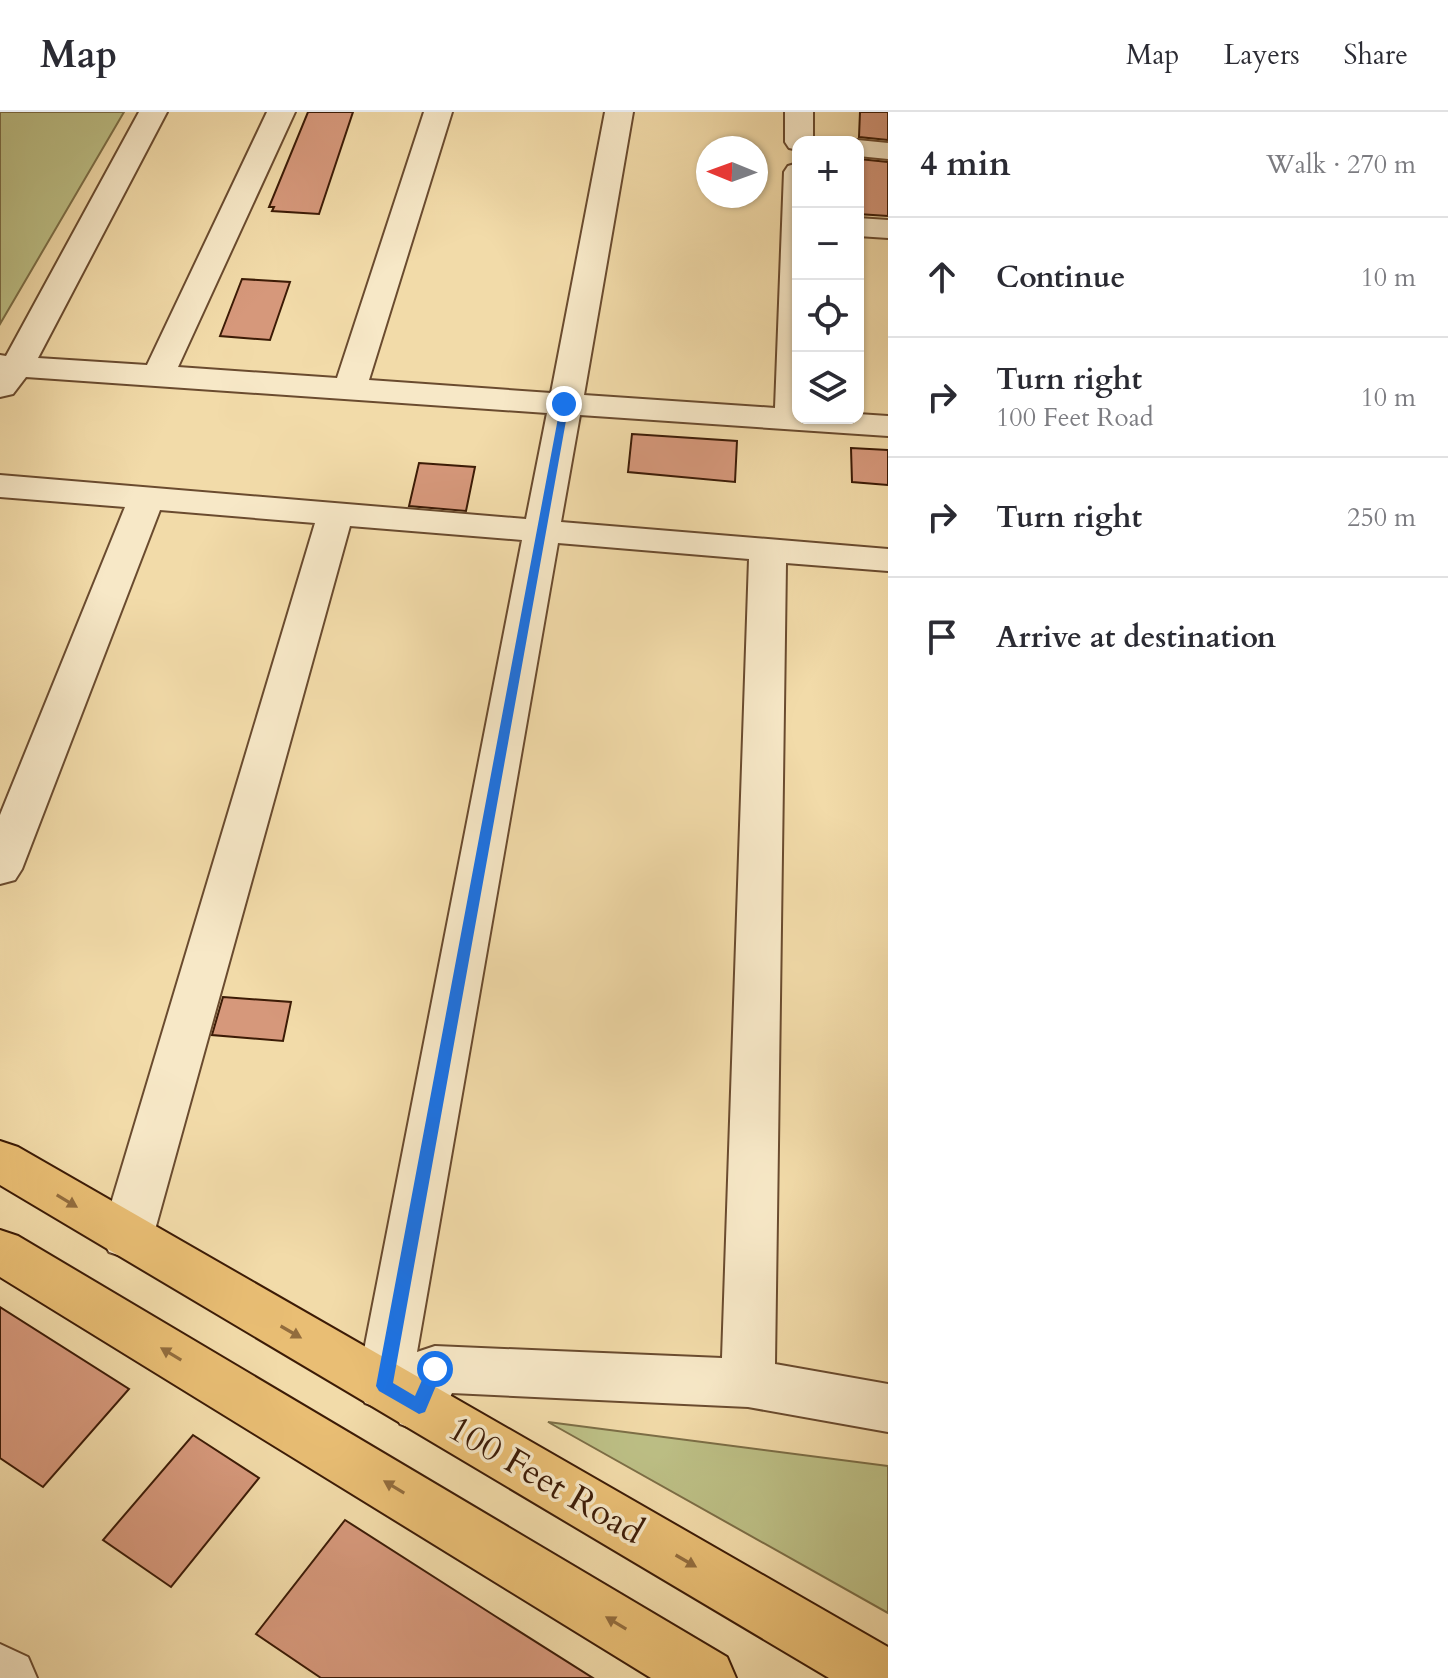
<!DOCTYPE html>
<html lang="en">
<head>
<meta charset="utf-8">
<style>
	body { margin:0; font-family:Cardo,serif; background:#f7f7f7; color:#2b2b33 }
	.controls { position:absolute; right:24px; top:24px; display:grid; overflow:hidden; border-radius:16px; box-shadow:0 2px 6px #0004 }
	.controls button { width:72px; height:72px; display:grid; place-items:center; padding:0; border:0; border-bottom:2px solid #e1e1e2; background:#fff; color:#2b2b33; font:40px sans-serif }
	.compass { position:absolute; left:696px; top:24px; width:72px; height:72px; border-radius:50%; background:#fff; box-shadow:0 2px 6px #0004; rotate:271deg }
	.stop { position:absolute; width:24px; height:24px; margin:-18px; border:6px solid #1a73e8; border-radius:50%; background:#fff }
	.stop.end { background:#1a73e8; border-color:#fff; box-shadow:0 2px 8px #0008 }
	.list { margin:0; padding:0; list-style:none }
	h2 { display:flex; justify-content:space-between; align-items:center; height:104px; margin:0; padding:0 32px; font-size:34px }
	h2 small { font-size:26px; font-weight:400; color:#7c7c81 }
	.list li { display:grid; grid-template-columns:52px 1fr auto; gap:24px; align-items:center; box-sizing:border-box; height:120px; padding:0 32px; border-top:2px solid #e1e1e2 }
	.list b { display:block; font-size:30px; white-space:nowrap }
	.list p { margin:0; font-size:26px; white-space:nowrap; color:#7c7c81 }
	.list em { font-size:26px; font-style:normal; color:#7c7c81 }
	.icon { flex:none; width:44px; height:44px; fill:none; stroke:currentColor; stroke-width:2; stroke-linecap:round; stroke-linejoin:round }
	.map { position:relative; flex:none; width:888px; height:1566px; overflow:hidden }
	header { display:flex; align-items:center; gap:48px; box-sizing:border-box; height:112px; padding:0 40px; background:#fff; border-bottom:2px solid #e1e1e2 }
	header strong { font-size:38px }
	nav { display:flex; gap:44px; margin-inline-start:auto; font-size:28px }
	main { display:flex }
	aside { flex:1; background:#fff }
	.map>svg:first-child { display:block }
	.green { fill:#bdc086; stroke:#7c6e46; stroke-width:2 }
	.building { fill:#d6987b; stroke:#3c1b06; stroke-width:2 }
	.lines { fill:none; stroke-linecap:round; stroke-linejoin:round }
	.minor-casing { stroke:#6a4b2f; stroke-width:4 }
	.major-casing { stroke:#3c1b06; stroke-width:4 }
	.minor { fill:#f7e8c7; fill-rule:evenodd }
	.major { fill:#e9be74; fill-rule:evenodd }
	.oneway { fill:#926c3d }
	.route { fill:#1a73e8 }
	.labels { text-anchor:middle; dominant-baseline:central; stroke-width:7; stroke-linejoin:round; paint-order:stroke }
	.near-street-label { font-size:36px; fill:#3c1b06; stroke:#f7e8c7 }
</style>
</head>
<body>
<header>
<strong>Map</strong>
<nav><a>Map</a><a>Layers</a><a>Share</a></nav>
</header>
<main>
<div class="map">
<svg width="888" height="1566" viewBox="0 0 888 1566">
	<rect width="100%" height="100%" fill="#f2dba9"/>
	<filter id="stains"><feTurbulence type="fractalNoise" baseFrequency=".0025" numOctaves="4"/><feColorMatrix values="0 0 0 0 .2 0 0 0 0 .09 0 0 0 0 .02 0 0 0 .5 -.17"/></filter>
	<radialGradient id="worn" r=".72"><stop offset=".6" stop-color="#630" stop-opacity="0"/><stop offset="1" stop-color="#630" stop-opacity=".3"/></radialGradient>
	<path class="green" d="M0,0H124L0,212Z
		M548,1310L888,1354V1501Z"/>
	<path class="building" d="M308,0H353L319,102L272,99L274,95H269Z
		M860,0H888V28L859,25Z
		M859,47L888,50V104L858,102Z
		M242,167L290,170L270,228L220,224Z
		M632,322L737,329L735,370L628,360Z
		M851,336L888,338V373L852,370Z
		M419,351L475,355L466,399L409,394Z
		M223,885L291,890L283,929L212,923Z
		M0,1195L129,1277L43,1375L0,1346Z
		M193,1323L259,1366L171,1475L103,1428Z
		M345,1408L495,1504L593,1566H321L256,1522Z"/>
	<g class="lines">
		<g class="minor-casing">
			<path id="minor" d="M139,0H167L38,246L147,253L267,0H295L178,255L337,266L424,0H452L369,268L551,281L605,0H633L584,283L775,296L784,60L788,54L798,51V306H858V302L888,304V324L580,303L561,410L888,437V459L786,451L775,1252L888,1272V1320L748,1295L452,1281L438,1312L419,1319L400,1312L392,1295L384,1298L365,1291L357,1274L522,428L350,414L153,1125L145,1140L127,1146L109,1140L101,1125L315,411L160,398L22,757L15,768L0,772V703L125,395L0,385V363L526,407L547,301L26,265L13,282L0,285V243L6,244ZM558,431L749,447L722,1246L435,1234L417,1240Z
				M785,0H813V30H798V38L789,36L785,30Z
				M858,28L888,31V47L858,44V30H848Z
				M858,106L888,108V126L858,124Z
				M0,1532L28,1545L37,1566H0Z"/>
		</g>
		<g class="major-casing">
			<path id="major" d="M0,1029L18,1035L888,1535V1566H829L0,1073Z
				M0,1118L18,1124L727,1545L736,1566H651L0,1165Z"/>
		</g>
		<use href="#minor" class="minor"/>
		<use href="#major" class="major"/>
	</g>
	<defs><path id="oneway-solid" d="M-6-.8H1V-3.2L6.5 0L1 3.2V.8H-6Z" transform="scale(2)"/></defs>
	<g class="oneway">
		<use href="#oneway-solid" transform="translate(67 1089) rotate(31)"/>
		<use href="#oneway-solid" transform="translate(291 1220) rotate(30)"/>
		<use href="#oneway-solid" transform="translate(171 1242) rotate(-149)"/>
		<use href="#oneway-solid" transform="translate(394 1375) rotate(-149)"/>
		<use href="#oneway-solid" transform="translate(686 1449) rotate(30)"/>
		<use href="#oneway-solid" transform="translate(616 1511) rotate(-149)"/>
	</g>
	<path class="route" d="M561,290L569,292L393,1271L415,1284L429,1252H440L443,1257L425,1300L419,1302L379,1279L376,1274Z"/>
	<g class="labels">
		<g class="near-street-label">
			<text transform="translate(546 1368) rotate(30)">100 Feet Road</text>
		</g>
	</g>
	<rect width="100%" height="100%" filter="url(#stains)"/>
	<rect width="100%" height="100%" fill="url(#worn)"/>
</svg>
<div class="controls">
<button>+</button>
<button>−</button>
<button><svg class="icon" aria-label="locate" viewBox="0 0 24 24"><circle cx="12" cy="12" r="6"/><path d="M12 2v4M12 18v4M2 12h4M18 12h4"/></svg></button>
<button><svg class="icon" aria-label="layers" viewBox="0 0 24 24"><path d="M12 4l9 5-9 5-9-5zM3 14l9 5 9-5"/></svg></button>
</div>
<svg class="compass" viewBox="-18 -18 36 36"><path d="M0-13l5 13h-10z" fill="#e53935"/><path d="M0 13l5-13h-10z" fill="#7c7c81"/></svg>
<div class="stop" style="left:435px;top:1257px"></div>
<div class="stop end" style="left:564px;top:292px"></div>
</div>
<aside>
<h2>4 min<small>Walk · 270 m</small></h2>
<ul class="list">
<li><svg class="icon" aria-label="ahead" viewBox="0 0 24 24"><path d="M12 20V5M6 11l6-6 6 6"/></svg><div><b>Continue</b></div><em>10 m</em></li>
<li><svg class="icon" aria-label="right" viewBox="0 0 24 24"><path d="M7 20v-9h11M14 6l5 5-5 5"/></svg><div><b>Turn right</b><p>100 Feet Road</p></div><em>10 m</em></li>
<li><svg class="icon" aria-label="right" viewBox="0 0 24 24"><path d="M7 20v-9h11M14 6l5 5-5 5"/></svg><div><b>Turn right</b></div><em>250 m</em></li>
<li><svg class="icon" aria-label="arrive" viewBox="0 0 24 24"><path d="M6 21V4h12l-3 4 3 4H6"/></svg><div><b>Arrive at destination</b></div></li>
</ul>
</aside>
</main>
</body>
</html>
